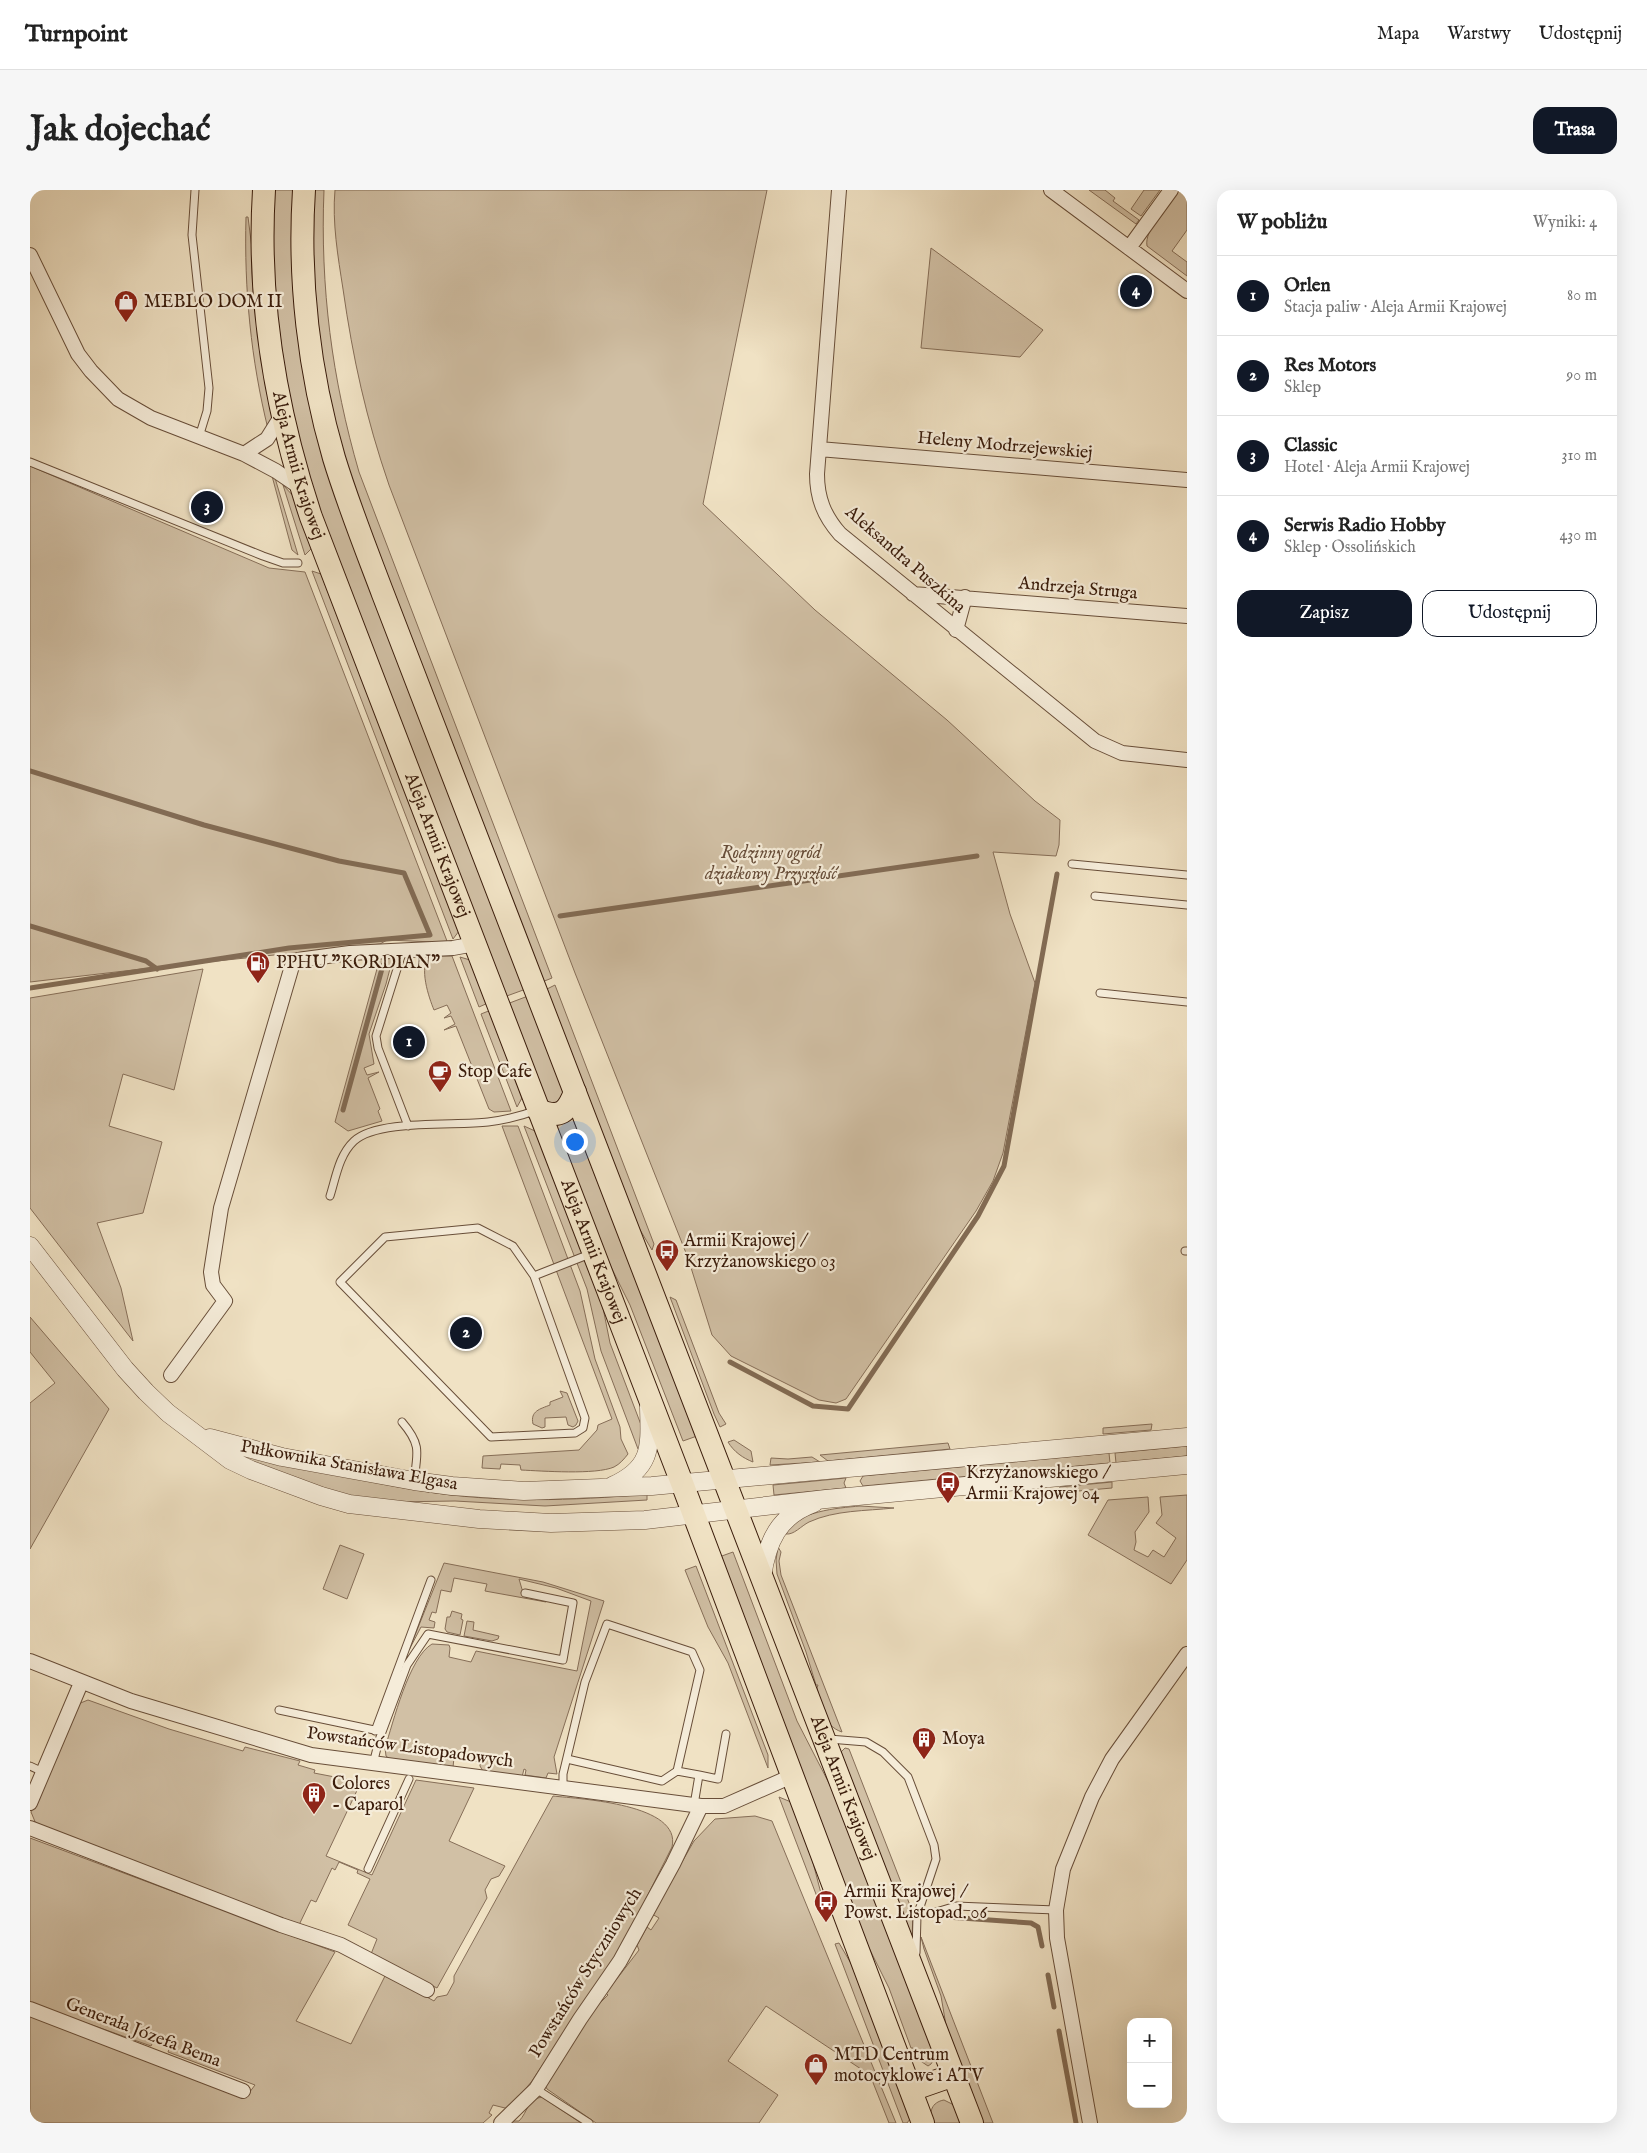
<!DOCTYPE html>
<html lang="pl">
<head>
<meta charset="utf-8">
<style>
	body { margin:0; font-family:"IM FELL English",serif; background:#f6f6f6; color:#222 }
	.controls { position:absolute; right:15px; bottom:15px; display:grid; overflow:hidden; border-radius:10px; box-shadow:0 5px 20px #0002 }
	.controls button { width:45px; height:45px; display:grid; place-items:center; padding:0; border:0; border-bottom:1px solid #e0e0e0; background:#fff; color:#222; font:25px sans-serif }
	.you { position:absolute; left:544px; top:951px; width:18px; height:18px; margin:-12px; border:4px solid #fff; border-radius:50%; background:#1a73e8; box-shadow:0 0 0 8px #1a73e833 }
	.badge { display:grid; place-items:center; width:32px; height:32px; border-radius:50%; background:#111827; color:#fff; font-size:16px; font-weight:700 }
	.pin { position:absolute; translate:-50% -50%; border:2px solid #fff; box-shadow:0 1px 5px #0006 }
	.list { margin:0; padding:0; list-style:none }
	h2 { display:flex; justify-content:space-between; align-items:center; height:65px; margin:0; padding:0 20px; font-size:21px }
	h2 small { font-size:16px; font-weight:400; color:#767676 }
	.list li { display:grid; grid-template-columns:32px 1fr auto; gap:15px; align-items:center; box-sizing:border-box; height:80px; padding:0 20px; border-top:1px solid #e0e0e0 }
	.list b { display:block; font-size:19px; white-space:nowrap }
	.list p { margin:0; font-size:16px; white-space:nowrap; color:#767676 }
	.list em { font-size:16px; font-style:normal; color:#767676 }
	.actions { display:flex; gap:10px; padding:15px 20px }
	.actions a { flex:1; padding:11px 0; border:1px solid #111827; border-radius:15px; text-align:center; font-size:18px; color:#111827 }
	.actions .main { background:#111827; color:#fff }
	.map { position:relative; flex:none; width:1157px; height:1933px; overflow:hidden; border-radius:15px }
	header { display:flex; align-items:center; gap:30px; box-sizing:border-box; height:70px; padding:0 25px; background:#fff; border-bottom:1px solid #e0e0e0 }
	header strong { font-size:24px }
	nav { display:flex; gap:28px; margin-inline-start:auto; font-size:18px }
	.intro { display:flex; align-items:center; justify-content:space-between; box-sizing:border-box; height:120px; padding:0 30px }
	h1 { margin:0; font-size:35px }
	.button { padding:12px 22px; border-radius:15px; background:#111827; color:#fff; font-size:18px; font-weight:700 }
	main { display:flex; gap:30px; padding:0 30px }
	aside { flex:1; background:#fff; border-radius:15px; box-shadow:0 5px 20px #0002 }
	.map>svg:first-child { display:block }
	.green { fill:#d1c0a5; stroke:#866e58 }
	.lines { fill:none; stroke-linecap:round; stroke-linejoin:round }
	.stream { stroke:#826b54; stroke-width:5 }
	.service-casing { stroke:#684e39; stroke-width:9 }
	.minor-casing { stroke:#684e39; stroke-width:16 }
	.tertiary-casing { stroke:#684e39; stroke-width:19 }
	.primary-casing { stroke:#3a1c0b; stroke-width:24 }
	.service { stroke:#f5ecd9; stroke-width:7 }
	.minor { stroke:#f5ecd9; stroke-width:14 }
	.tertiary { stroke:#f5ecd9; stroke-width:18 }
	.primary { stroke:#f0e2c4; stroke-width:22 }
	.labels { text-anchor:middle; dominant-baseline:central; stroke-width:4.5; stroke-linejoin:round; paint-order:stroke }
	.poi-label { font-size:18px; fill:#3a1c0b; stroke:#f5ecd9; text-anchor:start }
	.street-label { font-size:18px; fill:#3a1c0b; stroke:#f5ecd9 }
	.park-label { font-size:18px; font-style:italic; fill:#674d39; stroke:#f5ecd9 }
</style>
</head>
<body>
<header>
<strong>Turnpoint</strong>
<nav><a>Mapa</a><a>Warstwy</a><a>Udostępnij</a></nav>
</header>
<div class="intro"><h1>Jak dojechać</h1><a class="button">Trasa</a></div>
<main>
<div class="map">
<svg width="1157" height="1933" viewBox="0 0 1157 1933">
	<rect width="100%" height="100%" fill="#f0e2c4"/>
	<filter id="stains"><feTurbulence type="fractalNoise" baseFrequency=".004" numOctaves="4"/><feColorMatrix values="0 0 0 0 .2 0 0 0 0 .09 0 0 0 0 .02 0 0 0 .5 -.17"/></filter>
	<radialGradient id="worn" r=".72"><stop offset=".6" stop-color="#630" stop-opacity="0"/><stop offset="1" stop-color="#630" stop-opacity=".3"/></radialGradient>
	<path class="green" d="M242,0H266L270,139L496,799L474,807L306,369L262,233L242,86Z
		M283,0H294C290,97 302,189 329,282L522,788L512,792L323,298L298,207L286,122L282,30Z
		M305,0H737L673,314L785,420L917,530L1005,611L1030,630L1029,655L1026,666L963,662L980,724L1005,793L973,963L963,991L946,1021L816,1209L806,1213L789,1210L701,1166L682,1145L658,1068L545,783L359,295C336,228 323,169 313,99C308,67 302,32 305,0Z
		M1059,0H1075L1085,8L1083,11L1109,30L1106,34Z
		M1114,0H1130L1111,26L1101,19Z
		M1148,0H1157V40L1142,61L1157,72V86L1117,56C1114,40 1138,14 1148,0Z
		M216,27H218L243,225L238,239C221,170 214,99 216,27Z
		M901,58L1013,140L990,167L891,158Z
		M0,276L239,378L275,382L417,751L405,754L404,752L357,750L350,754L129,777L0,792Z
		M242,286L245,288L268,365L262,360Z
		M253,295L267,310L282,354L281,359L275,365Z
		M282,381L291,384L429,741L423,749Z
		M400,766H422L481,921L464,922L459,919L426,836L414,840L425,834L421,826L414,828L421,823L417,815L404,820C399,808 388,776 400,766Z
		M361,767L362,771L356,794L339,844L344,874L334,878L337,885L349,882L338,888L350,919L348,921L352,931L318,941L305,932L350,768Z
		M430,767L440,770L458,813L449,817Z
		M173,779L144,900L93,884L79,936L132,952L113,1023L67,1033L91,1098L103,1151L0,1018V808Z
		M525,795L624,1054L622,1060L603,1028L515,800Z
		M498,806L536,903C530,911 525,915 515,911L477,814Z
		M461,820L492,908L487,917L451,824Z
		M541,924L667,1246L653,1251L600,1115L567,1049L523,931Z
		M472,936H488L550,1101L565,1169L590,1237L591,1249L598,1264C594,1269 590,1274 584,1277C566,1285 512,1281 491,1280L490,1275L471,1274L470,1279L452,1278L453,1266L549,1260L567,1240L568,1235L582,1229Z
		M494,936L505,941L571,1108L580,1153L613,1240L611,1262L608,1259L571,1161L557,1099Z
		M640,1107L646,1110L689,1223L696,1234L690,1237L684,1224Z
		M0,1127L79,1219L0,1359V1213L25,1193L0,1162Z
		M530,1201L537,1203L548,1231L546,1235L543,1237L538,1235L536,1227L515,1228V1237L512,1238L503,1234C500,1221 510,1219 520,1215V1212L533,1207Z
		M1122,1234L1121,1240L1073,1244V1238Z
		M704,1250L721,1261L723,1272C713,1268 704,1262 698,1252Z
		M918,1253L920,1259L798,1271L790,1265Z
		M1157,1256V1266L1086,1273L1085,1263Z
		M202,1261C265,1274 329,1291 392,1301C467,1313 542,1311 617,1304V1310L515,1316L425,1311L362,1312L316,1307L232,1280Z
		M1079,1263L1080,1273L833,1296L830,1291L833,1286Z
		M782,1267L790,1272L740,1275L741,1268L758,1269Z
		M816,1288L814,1293L816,1298L744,1305L743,1295Z
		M1082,1292V1298L1026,1303L1030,1297Z
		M1157,1305V1370L1141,1394L1058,1345L1078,1310L1118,1307L1119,1322L1105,1342L1106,1352L1104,1360L1118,1367L1123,1360L1134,1367L1146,1348L1126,1333L1132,1325L1130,1307Z
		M830,1316L864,1318C836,1321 805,1320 779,1332C771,1336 764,1345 756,1344C765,1321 808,1318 830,1316Z
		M310,1355L334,1364L317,1409L293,1399Z
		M748,1357L751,1362L749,1371L751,1385L812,1542C793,1536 792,1516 787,1498L788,1495H786L776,1462L747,1384L746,1370Z
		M703,1362L767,1531L804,1603L900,1852L904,1869L901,1874L898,1876L889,1870L883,1858H881L859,1798L826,1732L689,1367Z
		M414,1373L513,1392L574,1411L524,1567L527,1584L518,1583L516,1588L495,1585L496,1580L494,1579L492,1587L454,1583L450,1576V1572L424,1568L423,1577L361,1570L356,1566L355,1558C363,1533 379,1467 402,1454L419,1455L420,1458L419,1467L441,1472L446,1461L547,1481L561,1411L526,1398L489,1389L494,1406L516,1410V1412L455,1401L457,1394L424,1388L421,1402L411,1400L406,1423L402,1422L399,1430L405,1432L404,1438L391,1437L379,1460Z
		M666,1376L738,1565V1578L698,1473L678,1437L655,1380Z
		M422,1421L432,1424L431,1429L433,1430L430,1445L417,1442L415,1439L417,1427H420Z
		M437,1431L444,1432L443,1440L469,1446L468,1449L462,1451L434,1446Z
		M58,1510L139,1539L213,1561L215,1557L270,1571L268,1575L285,1580L284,1583L331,1592L296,1666L342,1685L386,1590L444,1598L419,1651L475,1676L469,1686L461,1689L455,1700L457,1708L407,1798L341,1764L347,1749L318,1735L340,1689L327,1683L328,1680L309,1672L305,1680L302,1678L286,1712L281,1710L269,1735L6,1634L1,1622L48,1514Z
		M815,1558L819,1559L883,1723L882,1748L811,1562Z
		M523,1606C551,1609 652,1614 642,1657L587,1766L544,1827L502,1891L479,1919L463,1915L459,1923L462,1925L453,1933H0V1823L216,1907L225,1895L138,1862L139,1859L123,1852L121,1856L0,1813V1648L305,1762L266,1831L321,1854L356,1784L404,1811L407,1807L417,1805L424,1792V1786Z
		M749,1607L761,1612L776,1646L793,1711L789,1712Z
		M725,1626L742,1631L866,1933H859L840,1885L736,1816L698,1871L748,1905L729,1933H566L517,1899L515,1895L565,1818L578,1805L576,1803L609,1760L607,1755L617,1737L621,1740L629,1728L622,1724L664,1651L685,1629Z
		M891,1747L963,1933H952L918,1847L911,1806L894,1759Z
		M809,1753L826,1782L880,1929L877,1933H873L805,1754Z
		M512,1907L551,1933H480L483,1931H489C498,1922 497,1909 512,1907Z
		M914,1910L926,1916L933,1933H903C898,1922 902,1912 914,1910Z"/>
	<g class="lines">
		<path class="stream" d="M0,581L174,635L309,671L374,683L400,745L259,758L0,798
			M530,726L947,666
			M0,736L116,771L127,779
			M313,920L353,775
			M700,1172L783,1216L818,1219L948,1026L974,976L1027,684
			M917,1727L1001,1733L1008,1737L1012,1756
			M1018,1785L1024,1817
			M1029,1841L1046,1933"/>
		<g class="service-casing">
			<path id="service" d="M165,0L162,45L179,198L177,221L169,247
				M0,272L233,366L253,373H268
				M1042,674L1157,685
				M1065,706L1157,715
				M373,760L346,846L348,858L378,936
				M1070,803L1157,812
				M300,1006C306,987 309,965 324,951C347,929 425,936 458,932C475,930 491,926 507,920
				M448,1038L483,1056L504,1086L555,1228L553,1238L545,1243L461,1247L310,1092L355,1047Z
				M1155,1061H1157
				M504,1086L560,1064
				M372,1232C391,1254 388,1262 384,1289
				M249,1520L349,1541
				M345,1541L401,1390
				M799,1549L836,1552L853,1562L878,1587L904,1655L906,1669L887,1726L886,1763
				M537,1569L632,1591L647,1581
				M343,1574L349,1550L377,1475L398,1444L533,1470L543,1413L495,1403
				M0,1576L13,1582
				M669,1585L688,1589L696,1544
				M533,1598V1584L555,1492L577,1434L662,1462L670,1480L647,1581L669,1585L664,1615
				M338,1679L379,1589
				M906,1722L926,1716L1026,1720
				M506,1899L559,1933"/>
		</g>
		<g class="minor-casing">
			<path id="minor" d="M809,0L787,284C787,308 794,326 810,344L1065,551L1092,563L1157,570
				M1021,0L1157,101
				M1099,58L1141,0
				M0,65L48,164L61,181L88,209L121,228L214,264L246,281L271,298
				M789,259L1157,290
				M214,264L237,249L252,225
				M883,404L1157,426
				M926,440L935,407
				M141,1185L195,1111L183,1095L181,1082L191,1018L262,776L269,770L275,769L320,763L423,758L445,754
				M0,1471L101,1511L281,1565L671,1616H694L762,1586
				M0,1613L51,1493
				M0,1638L251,1735L311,1755L397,1800
				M0,1819L213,1901
				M471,1933L506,1899L550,1829L590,1771L643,1674L671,1616
				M1060,1933L1027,1748L1026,1720L1033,1679L1062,1607L1082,1569L1157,1464"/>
		</g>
		<g class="tertiary-casing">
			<path id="tertiary" d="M0,1056L95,1179L116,1202L138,1223L200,1270L221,1280L291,1306L319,1314L449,1329L521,1333L615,1330L796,1309L1157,1275
				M180,1248L252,1267L384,1291L422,1296L494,1301L622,1296L1157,1247
				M582,1296C623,1278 620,1256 619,1217
				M732,1387C737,1352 748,1326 784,1313"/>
		</g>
		<g class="primary-casing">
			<g id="primary">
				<path id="s1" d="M234,0C227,110 246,222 281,327L652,1293L893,1933"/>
				<path id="s2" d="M274,0C268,89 279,183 304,268C318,314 336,359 353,404L942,1933"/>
				<path d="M508,920C530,929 537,923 545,902"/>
				<path d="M881,1900L924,1885"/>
			</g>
		</g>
		<use href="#service" class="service"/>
		<use href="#minor" class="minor"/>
		<use href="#tertiary" class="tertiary"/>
		<use href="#primary" class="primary"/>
	</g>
	<defs>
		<g id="shop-pin" transform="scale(1.25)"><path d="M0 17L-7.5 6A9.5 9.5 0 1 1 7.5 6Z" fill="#8f2418" stroke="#f5ecd9"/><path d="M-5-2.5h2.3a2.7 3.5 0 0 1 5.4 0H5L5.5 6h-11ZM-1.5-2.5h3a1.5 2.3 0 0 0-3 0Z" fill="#fff"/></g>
		<g id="fuel-pin" transform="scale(1.25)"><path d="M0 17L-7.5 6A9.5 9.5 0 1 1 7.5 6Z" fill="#8f2418" stroke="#f5ecd9"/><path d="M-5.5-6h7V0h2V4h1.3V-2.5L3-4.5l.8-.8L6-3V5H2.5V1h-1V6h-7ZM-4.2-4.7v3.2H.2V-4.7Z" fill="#fff"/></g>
		<g id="cafe-pin" transform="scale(1.25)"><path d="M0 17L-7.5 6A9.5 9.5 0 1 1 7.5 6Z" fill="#8f2418" stroke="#f5ecd9"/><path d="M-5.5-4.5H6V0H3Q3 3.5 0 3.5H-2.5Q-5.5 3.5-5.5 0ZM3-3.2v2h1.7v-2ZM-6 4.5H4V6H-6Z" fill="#fff"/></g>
		<g id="bus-pin" transform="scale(1.25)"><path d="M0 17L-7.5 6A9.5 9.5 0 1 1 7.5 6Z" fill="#8f2418" stroke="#f5ecd9"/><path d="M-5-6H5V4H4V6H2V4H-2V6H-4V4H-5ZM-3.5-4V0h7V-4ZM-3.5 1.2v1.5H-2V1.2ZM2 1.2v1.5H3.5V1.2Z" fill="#fff"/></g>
		<g id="building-pin" transform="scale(1.25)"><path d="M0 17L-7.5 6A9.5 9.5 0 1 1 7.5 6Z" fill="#8f2418" stroke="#f5ecd9"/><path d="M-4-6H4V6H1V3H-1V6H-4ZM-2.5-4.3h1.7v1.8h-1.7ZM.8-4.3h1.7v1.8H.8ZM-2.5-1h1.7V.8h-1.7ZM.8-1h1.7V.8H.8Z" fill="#fff"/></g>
	</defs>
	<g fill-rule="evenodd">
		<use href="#shop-pin" x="96" y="112"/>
		<use href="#fuel-pin" x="228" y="773"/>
		<use href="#cafe-pin" x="410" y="882"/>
		<use href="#bus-pin" x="637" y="1061"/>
		<use href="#bus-pin" x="918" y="1293"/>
		<use href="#building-pin" x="894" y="1549"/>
		<use href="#building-pin" x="284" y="1604"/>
		<use href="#bus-pin" x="796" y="1712"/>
		<use href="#shop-pin" x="786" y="1875"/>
	</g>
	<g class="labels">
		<g class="poi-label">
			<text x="114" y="112">MEBLO DOM II</text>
			<text x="246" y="773">PPHU "KORDIAN"</text>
			<text x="428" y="882">Stop Cafe</text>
			<text x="654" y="1051">Armii Krajowej /<tspan x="654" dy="21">Krzyżanowskiego 03</tspan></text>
			<text x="936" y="1283">Krzyżanowskiego /<tspan x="936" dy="21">Armii Krajowej 04</tspan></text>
			<text x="912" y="1549">Moya</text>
			<text x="302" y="1594">Colores<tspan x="302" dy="21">- Caparol</tspan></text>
			<text x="814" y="1702">Armii Krajowej /<tspan x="814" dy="21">Powst. Listopad. 06</tspan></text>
			<text x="804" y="1865">MTD Centrum<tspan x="804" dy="21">motocyklowe i ATV</tspan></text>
		</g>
		<g class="street-label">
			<text transform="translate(975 256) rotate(5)">Heleny Modrzejewskiej</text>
			<text stroke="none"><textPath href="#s1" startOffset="279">Aleja Armii Krajowej</textPath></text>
			<text transform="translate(875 370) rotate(41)">Aleksandra Puszkina</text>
			<text transform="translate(1048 399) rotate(5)">Andrzeja Struga</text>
			<text stroke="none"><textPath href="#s1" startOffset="684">Aleja Armii Krajowej</textPath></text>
			<text stroke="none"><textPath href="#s1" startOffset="1119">Aleja Armii Krajowej</textPath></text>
			<text transform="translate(319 1276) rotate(10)">Pułkownika Stanisława Elgasa</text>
			<text transform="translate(380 1558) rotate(8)">Powstańców Listopadowych</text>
			<text stroke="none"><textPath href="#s2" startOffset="1695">Aleja Armii Krajowej</textPath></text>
			<text transform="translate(556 1783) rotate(-58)">Powstańców Styczniowych</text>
			<text transform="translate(113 1843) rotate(21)">Generała Józefa Bema</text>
		</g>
		<g class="park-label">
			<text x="741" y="663">Rodzinny ogród<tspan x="741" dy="21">działkowy Przyszłość</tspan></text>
		</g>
	</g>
	<rect width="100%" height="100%" filter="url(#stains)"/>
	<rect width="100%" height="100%" fill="url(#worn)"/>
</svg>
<div class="controls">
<button>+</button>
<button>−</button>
</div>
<div class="you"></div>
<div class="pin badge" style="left:379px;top:852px">1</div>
<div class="pin badge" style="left:436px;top:1143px">2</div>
<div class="pin badge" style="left:177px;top:317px">3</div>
<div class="pin badge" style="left:1106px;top:101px">4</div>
</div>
<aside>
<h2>W pobliżu<small>Wyniki: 4</small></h2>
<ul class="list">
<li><span class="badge">1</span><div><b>Orlen</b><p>Stacja paliw · Aleja Armii Krajowej</p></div><em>80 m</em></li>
<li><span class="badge">2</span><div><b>Res Motors</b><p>Sklep</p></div><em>90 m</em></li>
<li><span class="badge">3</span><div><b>Classic</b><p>Hotel · Aleja Armii Krajowej</p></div><em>310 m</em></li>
<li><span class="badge">4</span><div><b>Serwis Radio Hobby</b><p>Sklep · Ossolińskich</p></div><em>430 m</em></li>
</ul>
<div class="actions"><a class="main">Zapisz</a><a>Udostępnij</a></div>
</aside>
</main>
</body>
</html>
